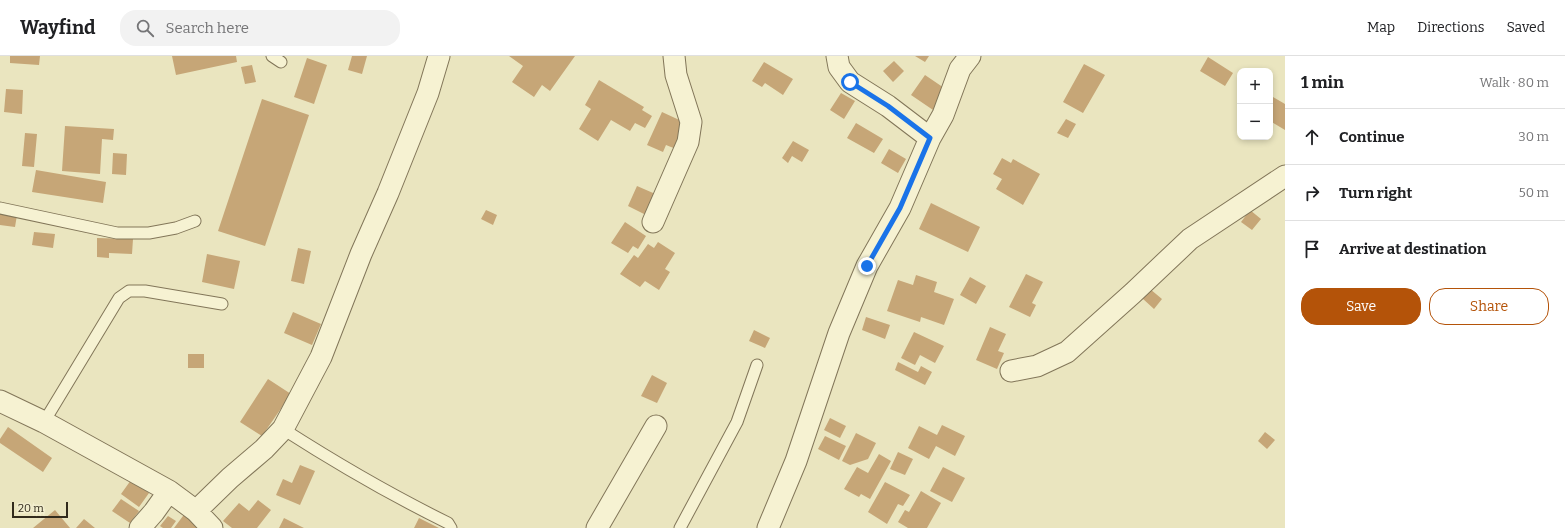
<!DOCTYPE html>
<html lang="en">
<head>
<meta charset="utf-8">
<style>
	body { margin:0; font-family:Bitter,serif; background:#f2f2f2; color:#202124 }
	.controls { position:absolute; right:12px; top:12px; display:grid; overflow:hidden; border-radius:8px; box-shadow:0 2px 6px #0003 }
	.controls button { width:36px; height:36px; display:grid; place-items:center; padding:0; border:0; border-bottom:1px solid #e0e0e0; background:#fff; color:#202124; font:20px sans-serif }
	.scale { position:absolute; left:12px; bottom:10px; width:56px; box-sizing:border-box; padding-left:4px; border:2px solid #322b1c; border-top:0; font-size:11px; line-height:14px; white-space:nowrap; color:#322b1c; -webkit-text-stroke:3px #f2eece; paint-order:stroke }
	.stop { position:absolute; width:12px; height:12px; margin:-9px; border:3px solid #1a73e8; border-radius:50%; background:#fff }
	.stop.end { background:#1a73e8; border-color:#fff; box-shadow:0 1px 4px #0008 }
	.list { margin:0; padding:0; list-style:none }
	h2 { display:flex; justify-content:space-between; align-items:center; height:52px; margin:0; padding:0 16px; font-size:17px }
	h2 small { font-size:13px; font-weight:400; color:#757577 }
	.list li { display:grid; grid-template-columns:26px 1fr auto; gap:12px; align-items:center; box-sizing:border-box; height:56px; padding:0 16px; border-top:1px solid #e0e0e0 }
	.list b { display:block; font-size:15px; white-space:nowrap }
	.list em { font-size:13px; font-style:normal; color:#757577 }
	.actions { display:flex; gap:8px; padding:12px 16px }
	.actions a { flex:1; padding:9px 0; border:1px solid #b45309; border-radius:16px; text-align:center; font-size:14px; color:#b45309 }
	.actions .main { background:#b45309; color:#fff }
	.icon { flex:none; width:22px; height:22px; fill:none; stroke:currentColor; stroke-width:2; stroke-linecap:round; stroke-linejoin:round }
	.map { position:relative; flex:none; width:1285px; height:472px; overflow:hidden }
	header { display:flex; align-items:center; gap:24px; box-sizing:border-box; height:56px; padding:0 20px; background:#fff; border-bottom:1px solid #e0e0e0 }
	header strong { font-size:19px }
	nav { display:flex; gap:22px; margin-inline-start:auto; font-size:14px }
	.search { width:280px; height:36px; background:#f2f2f2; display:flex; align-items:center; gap:10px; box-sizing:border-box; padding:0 14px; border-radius:16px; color:#757577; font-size:15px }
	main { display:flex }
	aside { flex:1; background:#fff }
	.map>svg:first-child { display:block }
	.building { fill:#c6a677 }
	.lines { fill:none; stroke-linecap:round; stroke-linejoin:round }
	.lane-casing { stroke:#827659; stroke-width:13 }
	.street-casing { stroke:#827659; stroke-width:23 }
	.lane { stroke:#f6f2d2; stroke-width:11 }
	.street { stroke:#f6f2d2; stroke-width:21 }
	.route { stroke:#1a73e8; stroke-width:5 }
</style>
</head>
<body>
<header>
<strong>Wayfind</strong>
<div class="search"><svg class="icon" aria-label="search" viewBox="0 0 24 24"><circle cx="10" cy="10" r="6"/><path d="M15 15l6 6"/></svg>Search here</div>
<nav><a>Map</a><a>Directions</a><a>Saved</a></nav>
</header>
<main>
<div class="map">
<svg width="1285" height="472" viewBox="0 0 1285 472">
	<rect width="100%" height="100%" fill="#eae5bf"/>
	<path class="building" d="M10,0H40L39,9L10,7Z
		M172,0H236L237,6L176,19Z
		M352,0H367L362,18L348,14Z
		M509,0H575L550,35L542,29L534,41L512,26L523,10Z
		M915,0H929L925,6Z
		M1208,1L1233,17L1225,30L1200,15Z
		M307,2L327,9L314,48L294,41Z
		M894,5L904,15L893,26L883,15Z
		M764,6L793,23L783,39L765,27L762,31L752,25Z
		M1084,8L1105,19L1083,57L1063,46Z
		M252,9L256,26L245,28L241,11Z
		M925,19L950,36L936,56L911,39Z
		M599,24L644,51L642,54L652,60L645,72L635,67L630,75L611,64L598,85L579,73L591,53L585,49Z
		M6,33L23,34L22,58L4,56Z
		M841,37L855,45L844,63L830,54Z
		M1273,41L1285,48V74L1270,65V46Z
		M262,43L309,59L265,190L218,175Z
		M662,56L688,68L676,93L666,89L663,96L647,89Z
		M1066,63L1076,68L1068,82L1057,77Z
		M856,67L883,83L874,97L847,82Z
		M65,70L114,73L113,84L102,83L100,118L62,115Z
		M25,77L37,78L34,111L22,110Z
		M793,85L809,94L802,106L792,100L788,107L782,102Z
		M889,93L906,103L898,117L881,107Z
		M113,97L127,98L126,119L112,118Z
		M1002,102L1011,107L1013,103L1040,118L1023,149L996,133L1002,123L993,118Z
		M36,114L106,126L103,147L32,136Z
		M637,130L660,140L646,159L628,150Z
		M931,147L980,171L968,196L919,173Z
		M486,154L497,159L493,169L481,163Z
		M1250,154L1261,163L1252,174L1241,166Z
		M0,156L17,159L15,171L0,169Z
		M625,166L646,180L638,193L633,190L628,197L611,187Z
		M34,176L55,178L53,192L32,189Z
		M97,182L133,183L132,198L109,197V202L97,201Z
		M658,186L675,197L665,213L670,216L659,234L645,225L640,231L620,218L634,199L638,202L648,188L654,192Z
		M298,192L311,195L304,228L291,225Z
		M207,198L240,205L234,233L202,226Z
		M1026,218L1043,226L1032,247L1036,249L1030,261L1009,251Z
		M916,219L937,226L934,236L954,243L944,269L921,261L920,266L887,255L898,224L913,229Z
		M970,221L986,230L976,248L960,239Z
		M1150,233L1162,243L1154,253L1142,242Z
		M293,256L321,268L312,289L284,277Z
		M866,261L890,269L885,283L862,274Z
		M990,271L1006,278L998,295L1004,297L997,313L976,304Z
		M754,274L770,282L765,292L749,285Z
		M914,276L944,290L935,307L920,299L915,309L901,302Z
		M188,298H204V312H188Z
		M898,306L918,316L921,310L932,316L925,329L895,314Z
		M652,319L667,327L657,347L641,340Z
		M268,323L291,338L262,380L240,366Z
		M830,362L846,370L840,382L824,374Z
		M942,369L965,380L955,400L936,390L929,403L908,392L919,370L937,379Z
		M8,371L52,402L43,416L0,387V383Z
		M1265,376L1275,384L1267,393L1258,385Z
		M856,377L876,387L868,403L850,409L842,405Z
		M825,380L846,390L839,404L818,393Z
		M898,396L913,403L905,419L890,413Z
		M879,398L891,405L870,443L861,438L859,441L844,433L857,411L868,417Z
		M300,409L315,415L300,449L276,439L283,423L292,427Z
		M943,411L965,422L952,446L930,435Z
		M131,424L149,437L139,451L121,438Z
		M885,426L910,439L903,450L898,448L887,468L868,456Z
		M921,435L941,447L927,472H908L898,466L905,454L909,456Z
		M121,443L139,455L130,467L112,455Z
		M258,444L271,454L257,472H232L223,465L239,447L249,455Z
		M55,454L70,472H33Z
		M186,456L207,472H174Z
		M168,460L176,465L171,472H163L160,470Z
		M284,462L304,472H279Z
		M419,462L439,472H414Z
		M84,463L95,472H76Z"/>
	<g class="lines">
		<g class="lane-casing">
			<path id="lane" d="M272,0L281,6
				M0,152L117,177H149L176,172L195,165
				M44,366L119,242L129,235H145L222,248
				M283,373C336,407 391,439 448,467L451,472
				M680,472L737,366L757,309"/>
		</g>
		<g class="street-casing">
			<path id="street" d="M837,0L839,11L850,26L888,50L930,82
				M653,166L688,86L691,66L676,19L674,0
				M1011,315L1037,310L1067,296L1133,237L1190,183L1285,120
				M0,345L44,366L169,435L196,455L212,472
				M196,455L230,422L264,393L283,373L321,301L361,198L388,137L428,37L439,0
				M140,472L154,456L169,435
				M597,472L656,370
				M768,472L796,405L839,277L867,210L900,152L930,82L943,59L960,13L970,0"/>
		</g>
		<use href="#lane" class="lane"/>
		<use href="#street" class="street"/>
	</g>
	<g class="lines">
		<path class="route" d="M850,26L888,50L930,82L900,152L867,210"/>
	</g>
</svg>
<div class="controls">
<button>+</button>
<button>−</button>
</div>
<div class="scale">20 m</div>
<div class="stop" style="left:850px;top:26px"></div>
<div class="stop end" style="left:867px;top:210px"></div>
</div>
<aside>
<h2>1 min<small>Walk · 80 m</small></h2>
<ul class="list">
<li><svg class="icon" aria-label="ahead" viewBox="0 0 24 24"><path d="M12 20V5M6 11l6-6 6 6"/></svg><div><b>Continue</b></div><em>30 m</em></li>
<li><svg class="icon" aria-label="right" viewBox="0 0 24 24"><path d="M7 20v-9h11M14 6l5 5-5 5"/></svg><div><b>Turn right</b></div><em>50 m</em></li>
<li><svg class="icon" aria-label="arrive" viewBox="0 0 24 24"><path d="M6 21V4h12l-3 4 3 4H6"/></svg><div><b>Arrive at destination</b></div></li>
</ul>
<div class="actions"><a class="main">Save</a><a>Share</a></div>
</aside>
</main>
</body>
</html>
